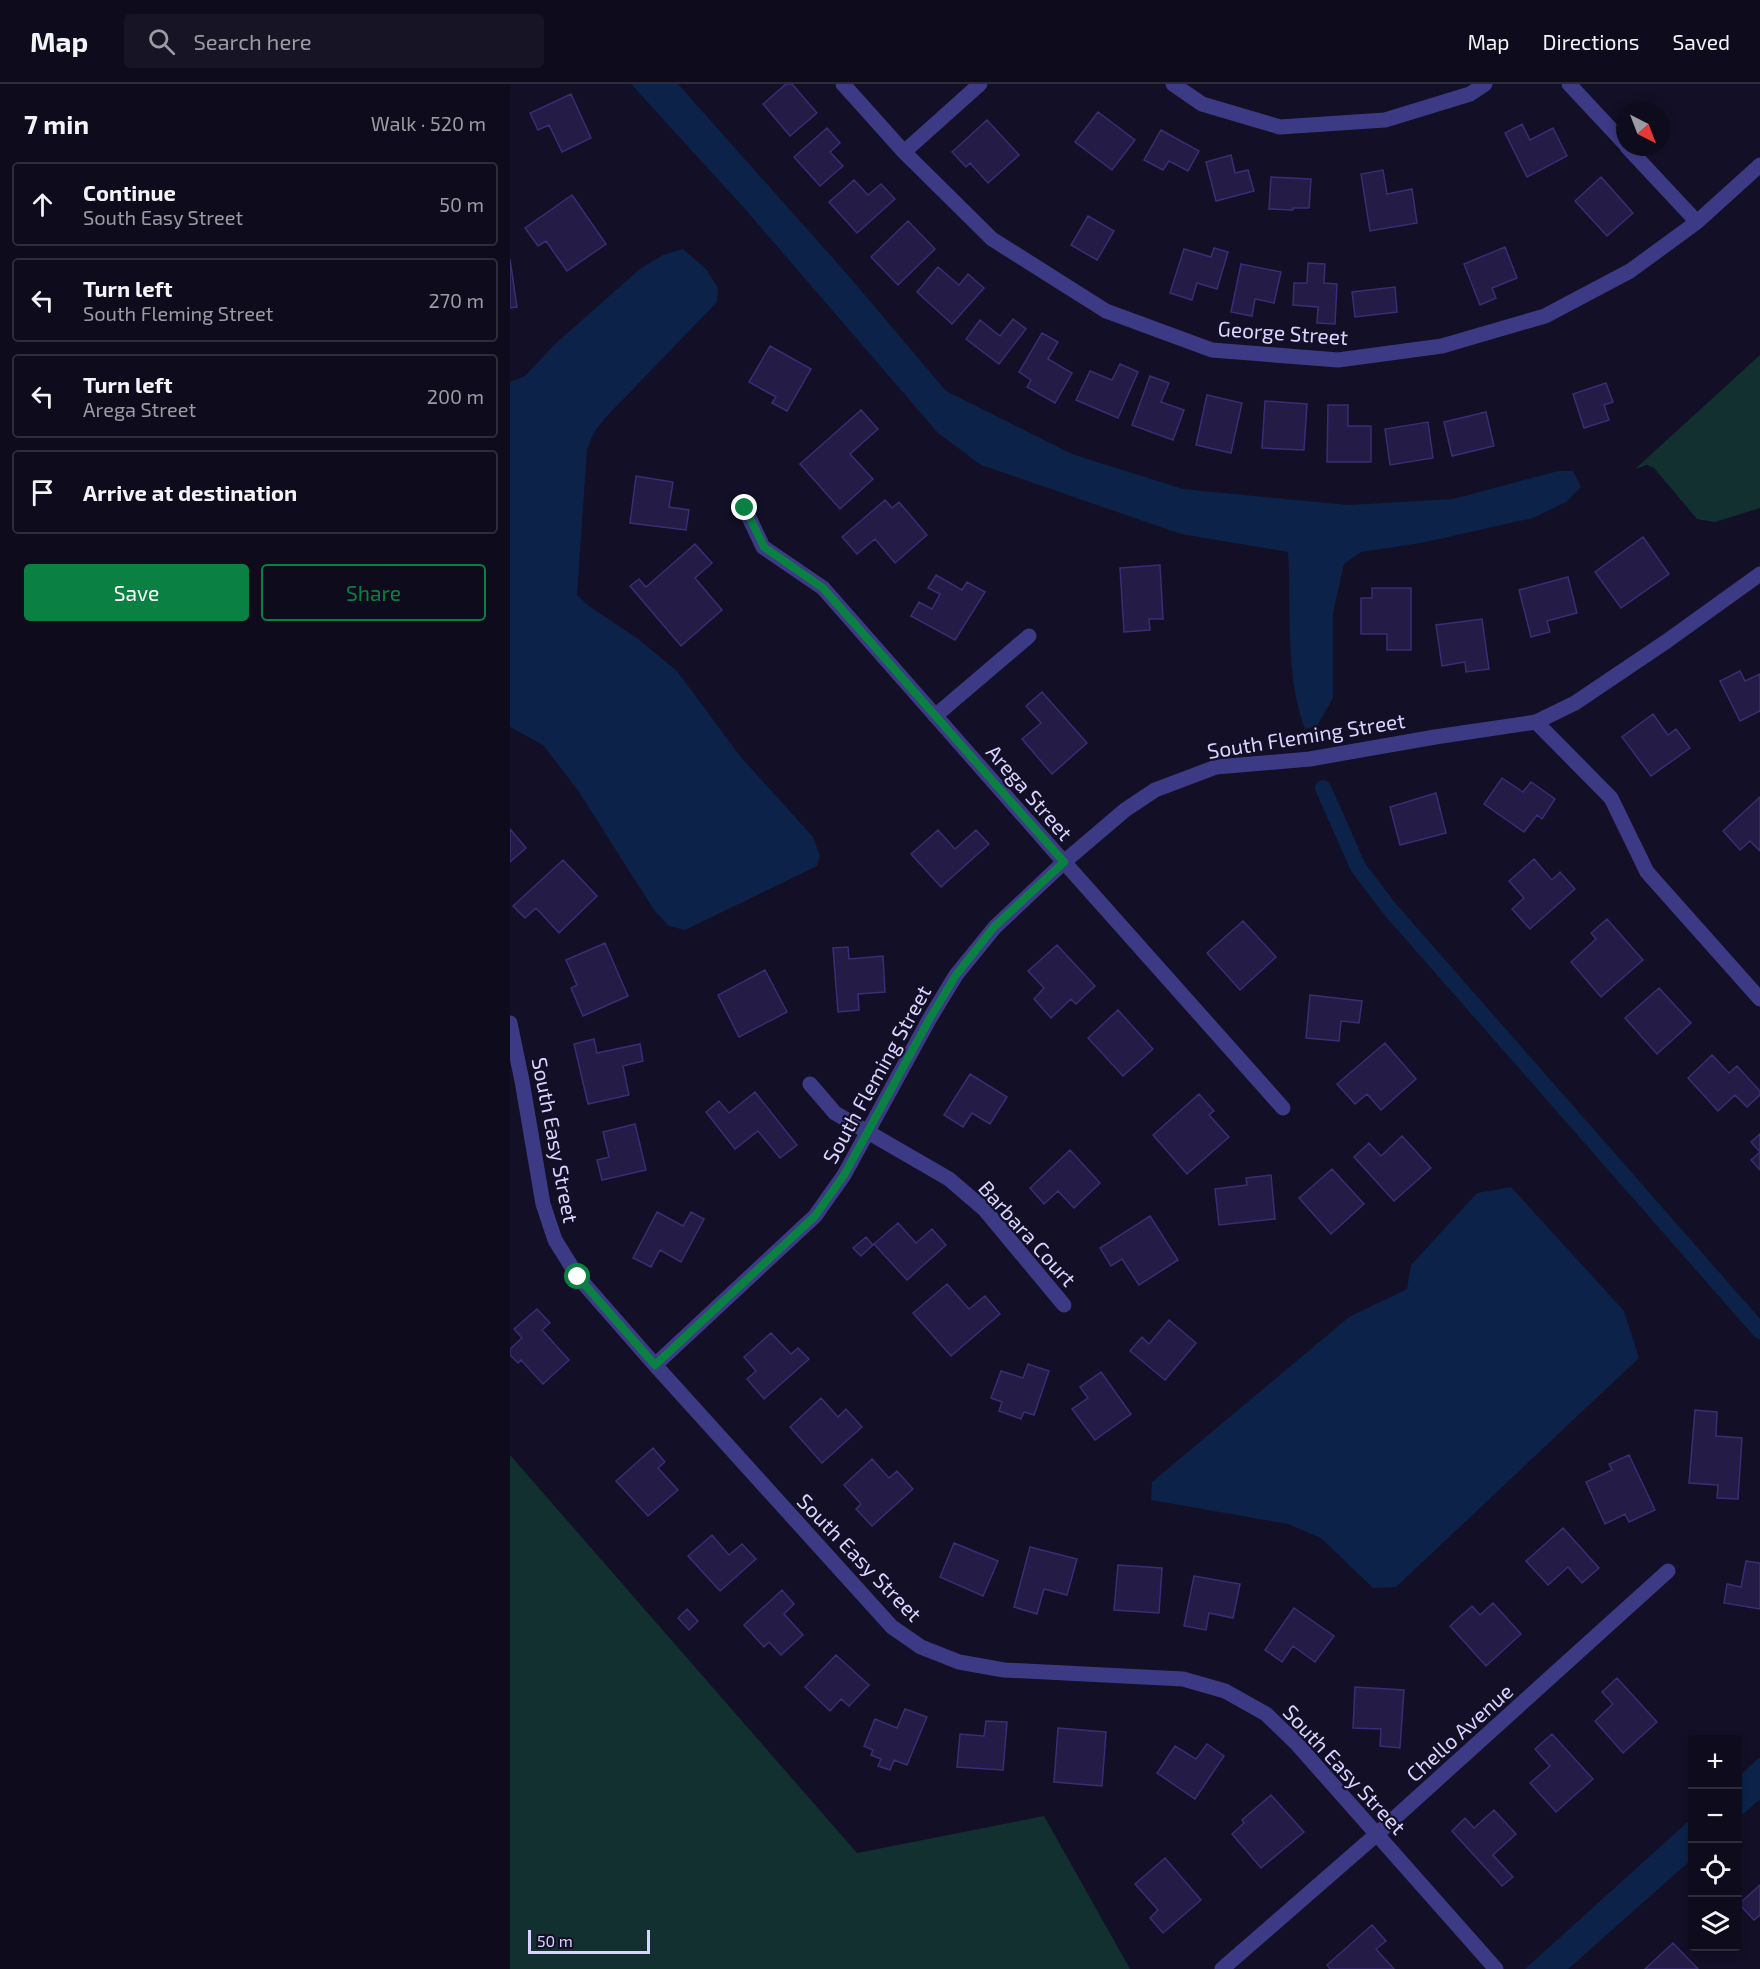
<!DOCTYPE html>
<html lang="en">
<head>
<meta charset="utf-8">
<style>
	body { margin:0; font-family:"Exo 2",sans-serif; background:#171425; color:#f1f3f6 }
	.controls { position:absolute; right:18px; bottom:18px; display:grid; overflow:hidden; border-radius:6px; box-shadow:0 3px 9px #0003 }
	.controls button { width:54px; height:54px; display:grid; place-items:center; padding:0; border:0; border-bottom:2px solid #2e2b3b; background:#0e0b1c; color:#f1f3f6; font:30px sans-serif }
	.compass { position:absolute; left:1106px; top:18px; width:54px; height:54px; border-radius:50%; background:#0e0b1c; box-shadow:0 3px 9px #0003; rotate:138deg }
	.scale { position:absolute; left:18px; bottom:15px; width:122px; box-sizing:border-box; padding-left:6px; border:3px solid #d9d4ff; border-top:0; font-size:16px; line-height:21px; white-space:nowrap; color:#d9d4ff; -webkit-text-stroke:4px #130f26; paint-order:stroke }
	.stop { position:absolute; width:18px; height:18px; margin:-14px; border:4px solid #0b8043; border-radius:50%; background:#fff }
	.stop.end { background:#0b8043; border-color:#fff; box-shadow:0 2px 6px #0008 }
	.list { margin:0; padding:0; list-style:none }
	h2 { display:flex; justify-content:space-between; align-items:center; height:78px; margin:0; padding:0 24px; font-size:26px }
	h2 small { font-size:20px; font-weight:400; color:#9b9ba3 }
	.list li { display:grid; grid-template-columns:39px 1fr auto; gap:18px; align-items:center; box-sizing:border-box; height:84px; margin:0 12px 12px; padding:0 12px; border:2px solid #2e2b3b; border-radius:6px }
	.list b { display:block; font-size:22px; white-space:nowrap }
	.list p { margin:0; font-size:20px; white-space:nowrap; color:#9b9ba3 }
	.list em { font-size:20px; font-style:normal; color:#9b9ba3 }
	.actions { display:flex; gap:12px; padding:18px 24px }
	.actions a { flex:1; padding:14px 0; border:2px solid #0b8043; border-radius:6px; text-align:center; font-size:21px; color:#0b8043 }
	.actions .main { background:#0b8043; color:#fff }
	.icon { flex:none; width:33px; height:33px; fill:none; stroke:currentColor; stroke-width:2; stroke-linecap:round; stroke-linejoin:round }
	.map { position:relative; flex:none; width:1250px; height:1885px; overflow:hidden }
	header { display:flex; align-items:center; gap:36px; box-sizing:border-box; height:84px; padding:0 30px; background:#0e0b1c; border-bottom:2px solid #2e2b3b }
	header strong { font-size:28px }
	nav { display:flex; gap:33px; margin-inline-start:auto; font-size:21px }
	.search { width:420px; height:54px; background:#171425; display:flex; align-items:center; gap:15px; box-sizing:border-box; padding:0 21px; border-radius:6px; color:#9b9ba3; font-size:22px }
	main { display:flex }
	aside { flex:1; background:#0e0b1c }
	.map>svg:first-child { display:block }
	.green { fill:#12302f }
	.water { fill:#0c2248 }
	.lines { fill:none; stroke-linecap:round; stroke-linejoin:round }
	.canal { stroke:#0c2248; stroke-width:16 }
	.building { fill:#241b47; stroke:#3b2d73; stroke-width:1.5 }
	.minor { stroke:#3d3a85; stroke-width:15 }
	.tertiary { stroke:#3d3a85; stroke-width:15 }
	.route { stroke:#0b8043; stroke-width:8 }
	.labels { text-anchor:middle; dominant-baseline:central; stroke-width:4.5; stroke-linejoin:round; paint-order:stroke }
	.street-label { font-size:21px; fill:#d9d4ff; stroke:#130f26 }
</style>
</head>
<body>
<header>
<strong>Map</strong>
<div class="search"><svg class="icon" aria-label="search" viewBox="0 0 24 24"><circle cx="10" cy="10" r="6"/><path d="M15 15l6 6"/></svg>Search here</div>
<nav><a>Map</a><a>Directions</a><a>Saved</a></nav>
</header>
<main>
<aside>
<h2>7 min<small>Walk · 520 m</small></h2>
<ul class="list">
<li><svg class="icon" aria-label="ahead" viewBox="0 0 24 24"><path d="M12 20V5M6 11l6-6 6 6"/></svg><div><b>Continue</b><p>South Easy Street</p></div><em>50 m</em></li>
<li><svg class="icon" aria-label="left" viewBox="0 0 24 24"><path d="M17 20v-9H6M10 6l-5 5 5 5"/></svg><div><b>Turn left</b><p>South Fleming Street</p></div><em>270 m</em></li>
<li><svg class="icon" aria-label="left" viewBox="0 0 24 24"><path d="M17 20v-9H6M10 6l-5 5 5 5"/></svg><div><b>Turn left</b><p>Arega Street</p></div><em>200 m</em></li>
<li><svg class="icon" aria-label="arrive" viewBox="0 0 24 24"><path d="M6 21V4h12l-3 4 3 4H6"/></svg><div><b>Arrive at destination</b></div></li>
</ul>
<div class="actions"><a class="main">Save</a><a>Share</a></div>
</aside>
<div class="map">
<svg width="1250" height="1885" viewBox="0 0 1250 1885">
	<rect width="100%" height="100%" fill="#130f26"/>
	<path class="green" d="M1250,271V424L1205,438L1187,435L1144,384L1137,381L1125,385Z
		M0,1371L347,1769L534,1732L620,1885H0Z"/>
	<path class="water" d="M121,0H168L337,190L436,307L562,370L673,405L838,421L943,415L1048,387H1063L1071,403L1056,418L1023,434L911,459L851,468L834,480L823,529V614L807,642L795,645C774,589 782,526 778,468L671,450L471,381L428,349L235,125Z
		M173,165L196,185L208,204L207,218L96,333L84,348L77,366L67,511L79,522L128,555L167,587L230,672L303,753L310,772L307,782L175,846L159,842L144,826L69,708L33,661L0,643V298L15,292L45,260L131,184L153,171Z
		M1001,1103L1114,1227L1129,1274L886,1503L863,1504L811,1454L778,1440L641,1416L642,1398L839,1233L897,1205L901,1181L967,1109Z
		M1250,1673V1715L1228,1735V1693Z
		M1182,1734V1775L1058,1885H1015Z"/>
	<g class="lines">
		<path class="canal" d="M813,704L848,783L879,824L1250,1247"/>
	</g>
	<path class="building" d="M276,0H282L307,29L280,52L253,20Z
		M61,10L81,54L52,68L39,41L28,46L20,29Z
		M588,28L625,56L602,86L565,58Z
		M477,36L509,71L478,99L460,79L456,83L442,68Z
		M1012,40L1020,56L1043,44L1057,72L1017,93L995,49Z
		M317,44L330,59L320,68L333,82L310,102L284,73Z
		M651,46L689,67L678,87L659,77L653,86L634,76Z
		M721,71L725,89L738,86L744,107L706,117L696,78Z
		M873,86L877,110L902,105L907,139L860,147L851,90Z
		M761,93L801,95L799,124H783V126L759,125Z
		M1091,93L1123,129L1097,152L1065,117Z
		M344,96L358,111L371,100L385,115L347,149L319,118Z
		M62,111L96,160L57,187L36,157L28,162L15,144Z
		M578,132L604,147L587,176L561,161Z
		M398,137L425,165L388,201L361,173Z
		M995,163L1007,194L982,204L986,214L970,221L954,180Z
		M704,164L718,168L707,205L687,199L682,216L660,209L674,165L701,173Z
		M0,175L7,223L0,224Z
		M798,179L815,180L814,199L827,200L825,240L807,239L808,223L783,221L784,199H797Z
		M731,180L771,188L764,219L745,215L742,232L721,228Z
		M428,183L449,201L458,190L474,204L442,240L407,208Z
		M885,203L887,228L845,233L842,208Z
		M503,235L516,245L489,280L456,255L470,236L490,252Z
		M532,249L548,258L538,275L562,289L545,319L517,303L521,296L509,288Z
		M260,262L301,285L277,327L262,319L266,313L239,298Z
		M610,280L628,288L608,334L566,316L580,287L602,296Z
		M640,292L659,299L651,318L674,326L663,356L622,341Z
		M1096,299L1103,318L1094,321L1099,336L1074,344L1063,310Z
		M697,311L732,319L721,369L686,361Z
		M755,317L797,320L794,366L752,364Z
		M818,321H838V342H861V378H817Z
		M351,326L368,345L340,370L363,395L330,425L290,380Z
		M976,328L984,362L942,372L934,338Z
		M918,338L923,374L880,381L875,345Z
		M126,392L163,398L159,423L179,426L176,446L120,439Z
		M375,416L382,424L389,418L417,451L385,479L365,455L347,470L332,453Z
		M1133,453L1159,490L1111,524L1085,488Z
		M185,460L202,479L185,494L212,526L171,562L120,502L129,495L136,503Z
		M650,481L653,535H639L640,546L614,548L610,484Z
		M426,491L452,506L457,498L475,508L445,556L401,532L409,518L422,525L430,510L418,504Z
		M1058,493L1067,529L1037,537L1040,548L1021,553L1009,506Z
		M862,504H901V566H877V550H851V514H862Z
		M972,535L979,585L956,588L955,578L932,582L926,541Z
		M1230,587L1235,597L1250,590V627L1230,637L1210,597Z
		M532,608L577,659L542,690L512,655L531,639L516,622Z
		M1143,630L1158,651L1166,645L1180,664L1141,692L1112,653Z
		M992,694L1013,708L1021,698L1045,715L1032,735L1027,731L1014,748L974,720Z
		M926,709L936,749L890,761L880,723Z
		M1250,713V767L1240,757L1230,766L1213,747Z
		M0,745L16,764L0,778Z
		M428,746L445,765L466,746L479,760L431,803L401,770Z
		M1024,775L1042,796L1050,788L1065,805L1020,845L1002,825L1014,814L999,797Z
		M53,776L87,812L49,849L26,824L15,834L3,822Z
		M1097,835L1133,876L1091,913L1061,878L1086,855L1081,849Z
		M733,837L766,873L730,906L697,869Z
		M95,859L118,912L73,932L61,904L67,901L56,876Z
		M547,861L585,902L566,920L561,915L541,934L524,915L534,904L518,887Z
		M338,863L339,875L373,872L375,908L348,910L349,926L328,928L323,864Z
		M255,886L277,928L229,953L208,911Z
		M1149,904L1181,939L1147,970L1115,934Z
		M800,911L852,917L849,939L831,937L829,957L796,954Z
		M608,926L643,965L613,992L578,954Z
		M84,955L87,969L130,960L133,977L113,982L119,1011L78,1020L64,960Z
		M875,959L906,995L871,1026L857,1010L845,1020L827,1000Z
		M1202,971L1219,989L1227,982L1250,1007V1011L1237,1023L1225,1011L1208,1027L1178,994Z
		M460,990L497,1013L480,1040L462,1029L453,1043L434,1031Z
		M245,1008L287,1061L270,1074L248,1047L225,1065L196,1028L209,1017L219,1029Z
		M689,1010L704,1027L699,1031L719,1053L677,1090L643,1051Z
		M125,1040L136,1086L92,1096L87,1076L99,1073L93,1048Z
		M1250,1050V1086L1241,1076L1250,1068L1241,1058Z
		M892,1052L921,1084L884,1117L844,1073L859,1059L871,1072Z
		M560,1066L590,1099L564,1124L548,1107L534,1120L520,1104Z
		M822,1085L854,1120L821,1150L789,1114Z
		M761,1091L765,1135L709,1141L705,1105L737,1101L736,1094Z
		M147,1128L173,1142L181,1128L194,1135L171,1178L150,1166L141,1183L123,1174Z
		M640,1132L668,1176L629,1201L612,1175L601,1182L590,1164Z
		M388,1139L406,1159L422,1145L436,1161L397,1196L364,1160Z
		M356,1153L363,1161L351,1172L343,1164Z
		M437,1200L459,1225L475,1212L490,1230L441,1272L403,1229Z
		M27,1225L40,1239L32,1246L59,1276L33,1300L11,1276L8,1279L0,1271V1265L12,1254L4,1245Z
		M659,1236L686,1259L655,1296L620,1267L632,1253L639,1260Z
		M261,1249L281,1270L288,1264L299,1275L254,1315L237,1295L246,1287L234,1273Z
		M518,1280L539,1287L524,1331L514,1328L511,1335L489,1327L492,1318L481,1314L491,1287L513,1294Z
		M591,1288L621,1330L585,1356L562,1325L578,1314L570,1303Z
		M311,1314L328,1333L336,1325L352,1343L312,1379L280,1343Z
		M1185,1326L1207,1328L1206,1352L1232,1354L1228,1415L1207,1414L1208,1401L1179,1399Z
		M143,1364L155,1378L148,1384L168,1406L138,1432L106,1397Z
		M1119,1371L1145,1426L1119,1438L1115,1430L1095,1440L1076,1398L1102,1386L1099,1380Z
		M362,1375L379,1394L387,1387L403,1405L362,1442L346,1425L351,1420L334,1401Z
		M1053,1444L1089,1484L1072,1499L1058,1483L1038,1501L1016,1477Z
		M202,1451L219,1471L232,1460L246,1475L210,1507L178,1472Z
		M444,1459L488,1477L473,1512L430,1493Z
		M520,1463L567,1475L557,1511L534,1505L527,1530L504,1523Z
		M1236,1477L1250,1479V1525L1214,1519L1217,1500L1231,1503Z
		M608,1481L652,1484L649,1529L604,1526Z
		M684,1492L730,1500L723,1534L699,1529L696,1546L674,1542Z
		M272,1506L284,1520L274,1530L293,1551L271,1571L259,1558L254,1563L234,1541Z
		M983,1519L1011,1550L976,1582L940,1542L962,1522L970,1531Z
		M784,1524L824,1552L805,1578L783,1562L772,1578L755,1566Z
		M177,1525L188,1537L179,1546L168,1534Z
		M326,1571L359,1601L339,1622L331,1615L320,1627L295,1603Z
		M1107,1594L1147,1638L1113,1669L1085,1637L1103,1620L1092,1608Z
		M845,1603L894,1606L890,1664L870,1662L871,1645L843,1644Z
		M395,1625L417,1633L397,1681L384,1676L380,1686L368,1682L371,1675L361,1671L363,1666L354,1662L365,1635L387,1644Z
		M476,1637L497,1638L493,1686L447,1683L450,1650L474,1652Z
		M548,1644L596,1648L592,1702L544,1698Z
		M1042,1650L1083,1695L1046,1728L1020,1699L1040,1682L1025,1665Z
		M697,1660L714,1672L685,1715L647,1689L665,1662L686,1675Z
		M761,1711L794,1748L751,1784L722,1750L734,1739L732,1736Z
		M984,1726L1006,1750L983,1771L1003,1793L992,1802L942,1747L955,1734L964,1744Z
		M655,1774L691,1816L653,1849L640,1834L648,1826L625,1800Z
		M1250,1801V1831L1244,1836L1229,1820Z
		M862,1841L876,1857L866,1865L884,1885H820L817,1881Z
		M1163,1859L1188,1885H1135Z"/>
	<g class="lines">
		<path class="minor" d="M333,0L394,68L482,155L596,227L702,266L828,276L932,262L1035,232L1120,187L1187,138L1250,81
			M663,0L692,20L770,43L875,36L960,10L975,0
			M1059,0L1115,60
			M1117,63L1187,138
			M394,68L470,0
			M235,425L253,463L313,504L546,769L773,1024
			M425,632L519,552
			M1026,638L1101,714L1137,788L1250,915
			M300,1000L325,1029L439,1095L474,1125L554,1221
			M712,1885L867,1750L1158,1487"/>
		<path class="tertiary" d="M0,939L12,997L33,1120L45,1156L68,1193L145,1281L382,1543L411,1563L449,1578L494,1586L673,1595L715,1607L756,1630L786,1659L986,1885
			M145,1281L305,1132L334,1091L420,934L446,891L485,843L554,778L615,726L645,706L706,683L800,675L925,653L1026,638L1065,619L1157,557L1250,490"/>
	</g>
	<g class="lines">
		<path class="route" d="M68,1193L145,1281L305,1132L334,1091L420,934L446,891L484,843L554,778L313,504L254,463L235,424"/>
	</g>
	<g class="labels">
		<g class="street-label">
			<text transform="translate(773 248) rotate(4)">George Street</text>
			<text transform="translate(796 651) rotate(-9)">South Fleming Street</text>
			<text transform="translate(520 708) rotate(49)">Arega Street</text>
			<text transform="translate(366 990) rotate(-61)">South Fleming Street</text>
			<text transform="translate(46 1056) rotate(79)">South Easy Street</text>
			<text transform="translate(518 1149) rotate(48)">Barbara Court</text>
			<text transform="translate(350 1473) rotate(46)">South Easy Street</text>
			<text transform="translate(949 1648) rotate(-42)">Chello Avenue</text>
			<text transform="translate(835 1685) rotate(47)">South Easy Street</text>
		</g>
	</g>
</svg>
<div class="controls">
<button>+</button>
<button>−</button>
<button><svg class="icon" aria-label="locate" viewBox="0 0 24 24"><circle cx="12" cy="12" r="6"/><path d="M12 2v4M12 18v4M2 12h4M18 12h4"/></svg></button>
<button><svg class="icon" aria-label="layers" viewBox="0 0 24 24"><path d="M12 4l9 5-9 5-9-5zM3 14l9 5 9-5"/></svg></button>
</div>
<svg class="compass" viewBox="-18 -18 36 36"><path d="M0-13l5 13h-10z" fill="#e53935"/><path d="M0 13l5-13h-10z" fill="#9b9ba3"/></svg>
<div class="scale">50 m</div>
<div class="stop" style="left:68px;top:1193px"></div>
<div class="stop end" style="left:235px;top:424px"></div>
</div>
</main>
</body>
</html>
